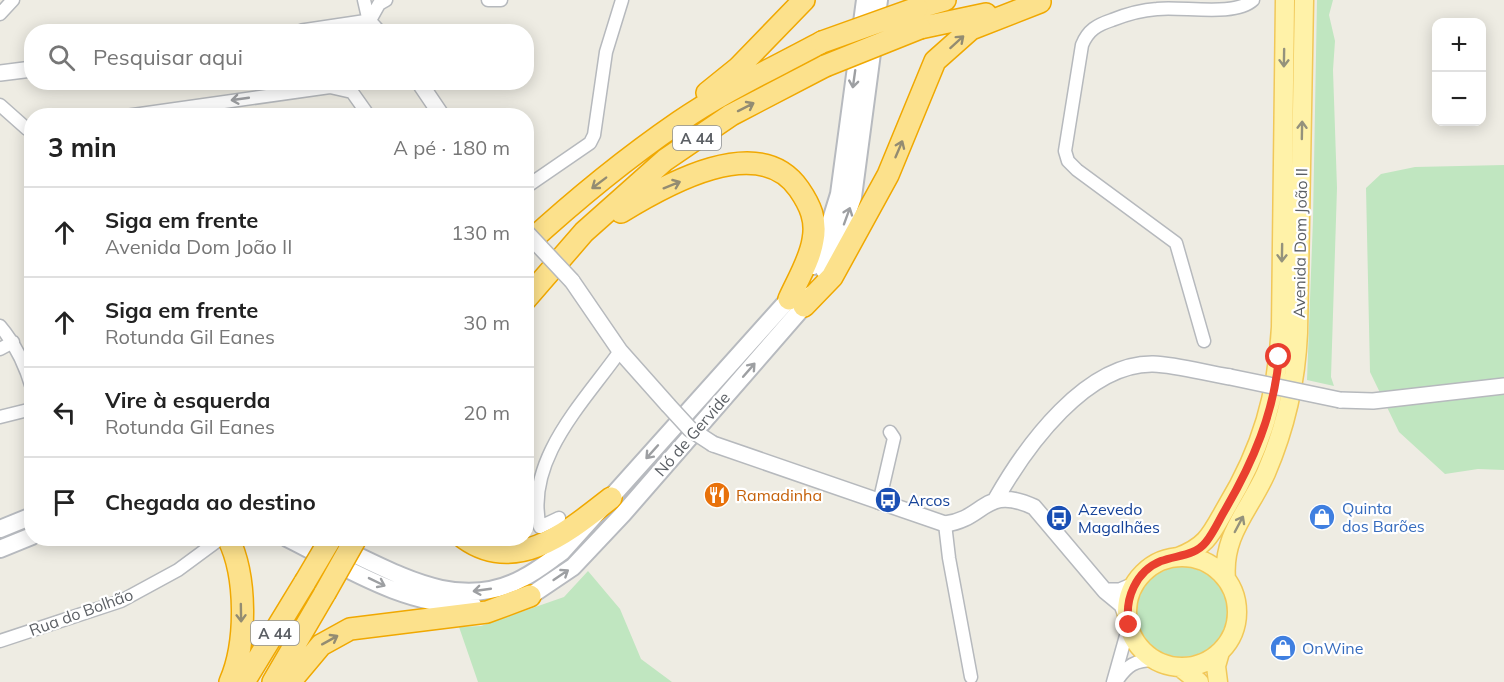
<!DOCTYPE html>
<html lang="pt">
<head>
<meta charset="utf-8">
<style>
	body { margin:0; font-family:Mulish,sans-serif; background:#f2f2f2; color:#222 }
	.controls { position:absolute; right:18px; top:18px; display:grid; overflow:hidden; border-radius:12px; box-shadow:0 3px 15px #0003 }
	.controls button { width:54px; height:54px; display:grid; place-items:center; padding:0; border:0; border-bottom:2px solid #e0e0e0; background:#fff; color:#222; font:30px sans-serif }
	.stop { position:absolute; width:18px; height:18px; margin:-14px; border:4px solid #e93f2f; border-radius:50%; background:#fff }
	.stop.end { background:#e93f2f; border-color:#fff; box-shadow:0 2px 6px #0008 }
	.list { margin:0; padding:0; list-style:none }
	h2 { display:flex; justify-content:space-between; align-items:center; height:78px; margin:0; padding:0 24px; font-size:26px }
	h2 small { font-size:20px; font-weight:400; color:#767676 }
	.list li { display:grid; grid-template-columns:39px 1fr auto; gap:18px; align-items:center; box-sizing:border-box; height:90px; padding:0 24px; border-top:2px solid #e0e0e0 }
	.list b { display:block; font-size:22px; white-space:nowrap }
	.list p { margin:0; font-size:20px; white-space:nowrap; color:#767676 }
	.list em { font-size:20px; font-style:normal; color:#767676 }
	.icon { flex:none; width:33px; height:33px; fill:none; stroke:currentColor; stroke-width:2; stroke-linecap:round; stroke-linejoin:round }
	.map { position:relative; flex:none; width:1504px; height:682px; overflow:hidden }
	.search { position:absolute; background:#fff; box-shadow:0 3px 15px #0003; left:24px; top:24px; width:510px; height:66px; display:flex; align-items:center; gap:15px; box-sizing:border-box; padding:0 21px; border-radius:24px; color:#767676; font-size:22px }
	.panel { position:absolute; background:#fff; box-shadow:0 3px 15px #0003; left:24px; top:108px; width:510px; height:438px; border-radius:24px }
	.map>svg:first-child { display:block }
	.green { fill:#c0e6c0 }
	.lines { fill:none; stroke-linecap:round; stroke-linejoin:round }
	.minor-casing { stroke:#b6b9bd; stroke-width:15 }
	.tertiary-casing { stroke:#b6b9bd; stroke-width:18 }
	.secondary-casing { stroke:#b7babf; stroke-width:20 }
	.primary-casing { stroke:#f1c859; stroke-width:21 }
	.motorway-casing { stroke:#f0a801; stroke-width:24 }
	.minor { stroke:#fff; stroke-width:12 }
	.tertiary { stroke:#fff; stroke-width:15 }
	.secondary { stroke:#fff; stroke-width:16 }
	.primary { stroke:#fff2a8; stroke-width:18 }
	.motorway { stroke:#fce18c; stroke-width:21 }
	.tertiary-bridge-casing { stroke:#b6b9bd; stroke-width:18; stroke-linecap:butt }
	.motorway-bridge-casing { stroke:#f0a801; stroke-width:24; stroke-linecap:butt }
	.tertiary-bridge { stroke:#fff; stroke-width:15 }
	.motorway-bridge { stroke:#fce18c; stroke-width:21 }
	.oneway { stroke:#938c72 }
	.oneway2 { stroke:#94927c }
	.oneway3 { stroke:#9d9fa2 }
	.route { stroke:#e93f2f; stroke-width:8 }
	.labels { text-anchor:middle; dominant-baseline:central; stroke-width:4.5; stroke-linejoin:round; paint-order:stroke }
	.shield { fill:#fff; stroke:#8c8f92; stroke-width:1.5 }
	.shield-label { font-size:15px; font-weight:bold; fill:#5b5f64 }
	.street-label { font-size:16px; fill:#5b5f64; stroke:#fff }
	.food-label { font-size:16px; fill:#c56008; stroke:#fff; text-anchor:start }
	.transit-label { font-size:16px; fill:#164399; stroke:#fff; text-anchor:start }
	.shop-label { font-size:16px; fill:#366cbe; stroke:#fff; text-anchor:start }
</style>
</head>
<body>
<div class="map">
<svg width="1504" height="682" viewBox="0 0 1504 682">
	<rect width="100%" height="100%" fill="#eeece3"/>
	<path class="green" d="M1317,0H1333L1329,15L1335,41L1333,70L1337,188L1331,377L1334,386L1307,380L1313,219Z
		M1504,165V470L1478,469L1445,474L1399,432L1370,372L1366,188L1381,174L1415,167Z
		M1137 612a45 45 0 1 1 90 0a45 45 0 1 1-90 0Z
		M588,571L620,609L641,659L672,682H478L459,627L481,626L564,597Z"/>
	<g class="lines">
		<g class="minor-casing">
			<path id="minor" d="M364,0L369,22
				M488,0H501
				M0,14L13,0
				M369,22L379,4L386,0
				M0,105L27,129L32,128
				M126,116L330,87L352,92L369,116
				M526,187L590,143L594,135L606,52L622,0
				M0,326C16,345 25,364 32,388
				M1204,341L1176,243L1077,170L1068,161L1065,151L1082,45C1088,30 1097,25 1112,20C1127,14 1142,10 1157,9C1182,6 1235,17 1253,0
				M0,349L13,342
				M0,417L32,409
				M879,503L894,438L890,432
				M559,518L540,527C524,460 585,401 620,351
				M945,524L949,558L971,677
				M0,641L121,601L178,570L220,539
				M1113,682L1129,625
				M1116,682C1127,665 1135,660 1155,660"/>
		</g>
		<g class="tertiary-casing">
			<path id="tertiary" d="M302,32L369,22L378,32
				M0,73L32,69
				M419,82L442,116
				M572,281L620,351L668,405
				M1340,400L1373,401L1504,386
				M713,444L945,524C986,519 984,484 1034,507L1105,591L1122,605L1127,618
				M996,499C1026,446 1086,363 1153,364C1178,365 1205,373 1230,377
				M1105,591H1120L1134,585"/>
		</g>
		<g class="secondary-casing">
			<path id="secondary" d="M813,266L822,249L839,194L865,0
				M824,270L833,254L853,197L879,0
				M0,529L32,516
				M287,538C345,567 406,607 473,605
				M339,547C398,574 459,613 523,578C537,571 549,561 562,552L797,290
				M0,549L32,536
				M519,598L530,596L573,567L623,514L804,306L810,295"/>
		</g>
		<g class="primary-casing">
			<path id="primary" d="M1178,557C1208,546 1212,532 1227,506C1262,448 1277,395 1281,327L1285,0
				M1127 612a55 55 0 1 1 110 0a55 55 0 1 1-110 0Z
				M1226,579C1222,535 1249,511 1266,473C1285,429 1296,381 1298,333L1304,0
				M1181,668L1199,682
				M1218,682L1216,666L1220,652"/>
		</g>
		<g class="motorway-casing">
			<path id="motorway" d="M917,8L945,0
				M920,28L986,14
				M707,93L738,68L804,0
				M621,212C665,185 759,131 799,189C810,205 817,220 813,240C810,260 797,281 789,299
				M526,245C574,201 625,159 679,122C724,91 774,68 822,42
				M526,299L584,232L665,160L731,115L825,66
				M804,306L832,277L888,175L935,61L971,29L1040,2
				M228,538C247,576 247,643 230,682
				M464,538C517,576 570,530 611,498
				M244,682L305,582
				M273,682L325,593
				M290,682L321,645L350,629L487,612L530,596"/>
		</g>
		<use href="#minor" class="minor"/>
		<use href="#tertiary" class="tertiary"/>
		<use href="#secondary" class="secondary"/>
		<use href="#primary" class="primary"/>
		<use href="#motorway" class="motorway"/>
		<g class="tertiary-bridge-casing">
			<path id="tertiary-bridge" d="M526,232L572,281
				M1230,377L1340,400
				M668,405L690,429L713,444"/>
		</g>
		<g class="motorway-bridge-casing">
			<path id="motorway-bridge" d="M822,42L917,8
				M825,66L920,28
				M305,582L331,538
				M325,593L356,538"/>
		</g>
		<use href="#tertiary-bridge" class="tertiary-bridge"/>
		<use href="#motorway-bridge" class="motorway-bridge"/>
	</g>
	<defs><path id="oneway-shaft" d="M-6 0H5M1.5-3L5.5 0L1.5 3" fill="none" stroke-width="1.6" stroke-linecap="round" stroke-linejoin="round" transform="scale(1.5)"/></defs>
	<g class="oneway">
		<use href="#oneway-shaft" transform="translate(957 42) rotate(-42)"/>
		<use href="#oneway-shaft" transform="translate(746 107) rotate(-27)"/>
		<use href="#oneway-shaft" transform="translate(899 149) rotate(-67)"/>
		<use href="#oneway-shaft" transform="translate(599 183) rotate(143)"/>
		<use href="#oneway-shaft" transform="translate(672 185) rotate(-22)"/>
		<use href="#oneway-shaft" transform="translate(241 613) rotate(89)"/>
		<use href="#oneway-shaft" transform="translate(330 640) rotate(-29)"/>
	</g>
	<g class="oneway2">
		<use href="#oneway-shaft" transform="translate(1284 58) rotate(91)"/>
		<use href="#oneway-shaft" transform="translate(1302 130) rotate(-89)"/>
		<use href="#oneway-shaft" transform="translate(1282 253) rotate(91)"/>
		<use href="#oneway-shaft" transform="translate(1239 524) rotate(-62)"/>
	</g>
	<g class="oneway3">
		<use href="#oneway-shaft" transform="translate(854 79) rotate(98)"/>
		<use href="#oneway-shaft" transform="translate(240 99) rotate(172)"/>
		<use href="#oneway-shaft" transform="translate(847 216) rotate(-70)"/>
		<use href="#oneway-shaft" transform="translate(749 370) rotate(-49)"/>
		<use href="#oneway-shaft" transform="translate(652 452) rotate(132)"/>
		<use href="#oneway-shaft" transform="translate(561 575) rotate(-34)"/>
		<use href="#oneway-shaft" transform="translate(377 582) rotate(26)"/>
		<use href="#oneway-shaft" transform="translate(482 590) rotate(172)"/>
	</g>
	<g class="lines">
		<path class="route" d="M1129,625C1124,599 1136,571 1161,561C1177,555 1195,556 1206,542C1214,532 1219,520 1225,510C1253,462 1274,413 1279,357"/>
	</g>
	<defs>
		<g id="restaurant-disc" transform="scale(1.35)"><circle r="9.5" fill="#e8710a" stroke="#fff"/><path d="M-5-6h1v4h1v-4h1v4h1v-4h1v5L-1.5 .5V6h-2V.5L-5-1ZM5-6V6H3V1.5H1.5Q1.5-4 5-6Z" fill="#fff"/></g>
		<g id="bus-disc" transform="scale(1.35)"><circle r="9.5" fill="#1a4fb4" stroke="#fff"/><path d="M-5-6H5V4H4V6H2V4H-2V6H-4V4H-5ZM-3.5-4V0h7V-4ZM-3.5 1.2v1.5H-2V1.2ZM2 1.2v1.5H3.5V1.2Z" fill="#fff"/></g>
		<g id="shop-disc" transform="scale(1.35)"><circle r="9.5" fill="#3f7fe0" stroke="#fff"/><path d="M-5-2.5h2.3a2.7 3.5 0 0 1 5.4 0H5L5.5 6h-11ZM-1.5-2.5h3a1.5 2.3 0 0 0-3 0Z" fill="#fff"/></g>
	</defs>
	<g fill-rule="evenodd">
		<use href="#restaurant-disc" x="717" y="495"/>
		<use href="#bus-disc" x="888" y="500"/>
		<use href="#shop-disc" x="1322" y="517"/>
		<use href="#bus-disc" x="1059" y="518"/>
		<use href="#shop-disc" x="1283" y="648"/>
	</g>
	<g class="labels">
		<g class="shield">
			<rect x="673" y="126" width="48" height="24" rx="4.5"/>
			<rect x="251" y="621" width="48" height="24" rx="4.5"/>
		</g>
		<g class="shield-label">
			<text x="697" y="138">A 44</text>
			<text x="275" y="633">A 44</text>
		</g>
		<g class="street-label">
			<text transform="translate(1300 243) rotate(-89)">Avenida Dom João II</text>
			<text transform="translate(692 434) rotate(-49)">Nó de Gervide</text>
			<text transform="translate(81 612) rotate(-20)">Rua do Bolhão</text>
		</g>
		<g class="food-label">
			<text x="736" y="495">Ramadinha</text>
		</g>
		<g class="transit-label">
			<text x="908" y="500">Arcos</text>
			<text x="1078" y="509">Azevedo<tspan x="1078" dy="18">Magalhães</tspan></text>
		</g>
		<g class="shop-label">
			<text x="1342" y="508">Quinta<tspan x="1342" dy="18">dos Barões</tspan></text>
			<text x="1302" y="648">OnWine</text>
		</g>
	</g>
</svg>
<div class="controls">
<button>+</button>
<button>−</button>
</div>
<div class="stop" style="left:1279px;top:357px"></div>
<div class="stop end" style="left:1129px;top:625px"></div>
<div class="search"><svg class="icon" aria-label="search" viewBox="0 0 24 24"><circle cx="10" cy="10" r="6"/><path d="M15 15l6 6"/></svg>Pesquisar aqui</div>
<section class="panel">
<h2>3 min<small>A pé · 180 m</small></h2>
<ul class="list">
<li><svg class="icon" aria-label="ahead" viewBox="0 0 24 24"><path d="M12 20V5M6 11l6-6 6 6"/></svg><div><b>Siga em frente</b><p>Avenida Dom João II</p></div><em>130 m</em></li>
<li><svg class="icon" aria-label="ahead" viewBox="0 0 24 24"><path d="M12 20V5M6 11l6-6 6 6"/></svg><div><b>Siga em frente</b><p>Rotunda Gil Eanes</p></div><em>30 m</em></li>
<li><svg class="icon" aria-label="left" viewBox="0 0 24 24"><path d="M17 20v-9H6M10 6l-5 5 5 5"/></svg><div><b>Vire à esquerda</b><p>Rotunda Gil Eanes</p></div><em>20 m</em></li>
<li><svg class="icon" aria-label="arrive" viewBox="0 0 24 24"><path d="M6 21V4h12l-3 4 3 4H6"/></svg><div><b>Chegada ao destino</b></div></li>
</ul>
</section>
</div>
</body>
</html>
